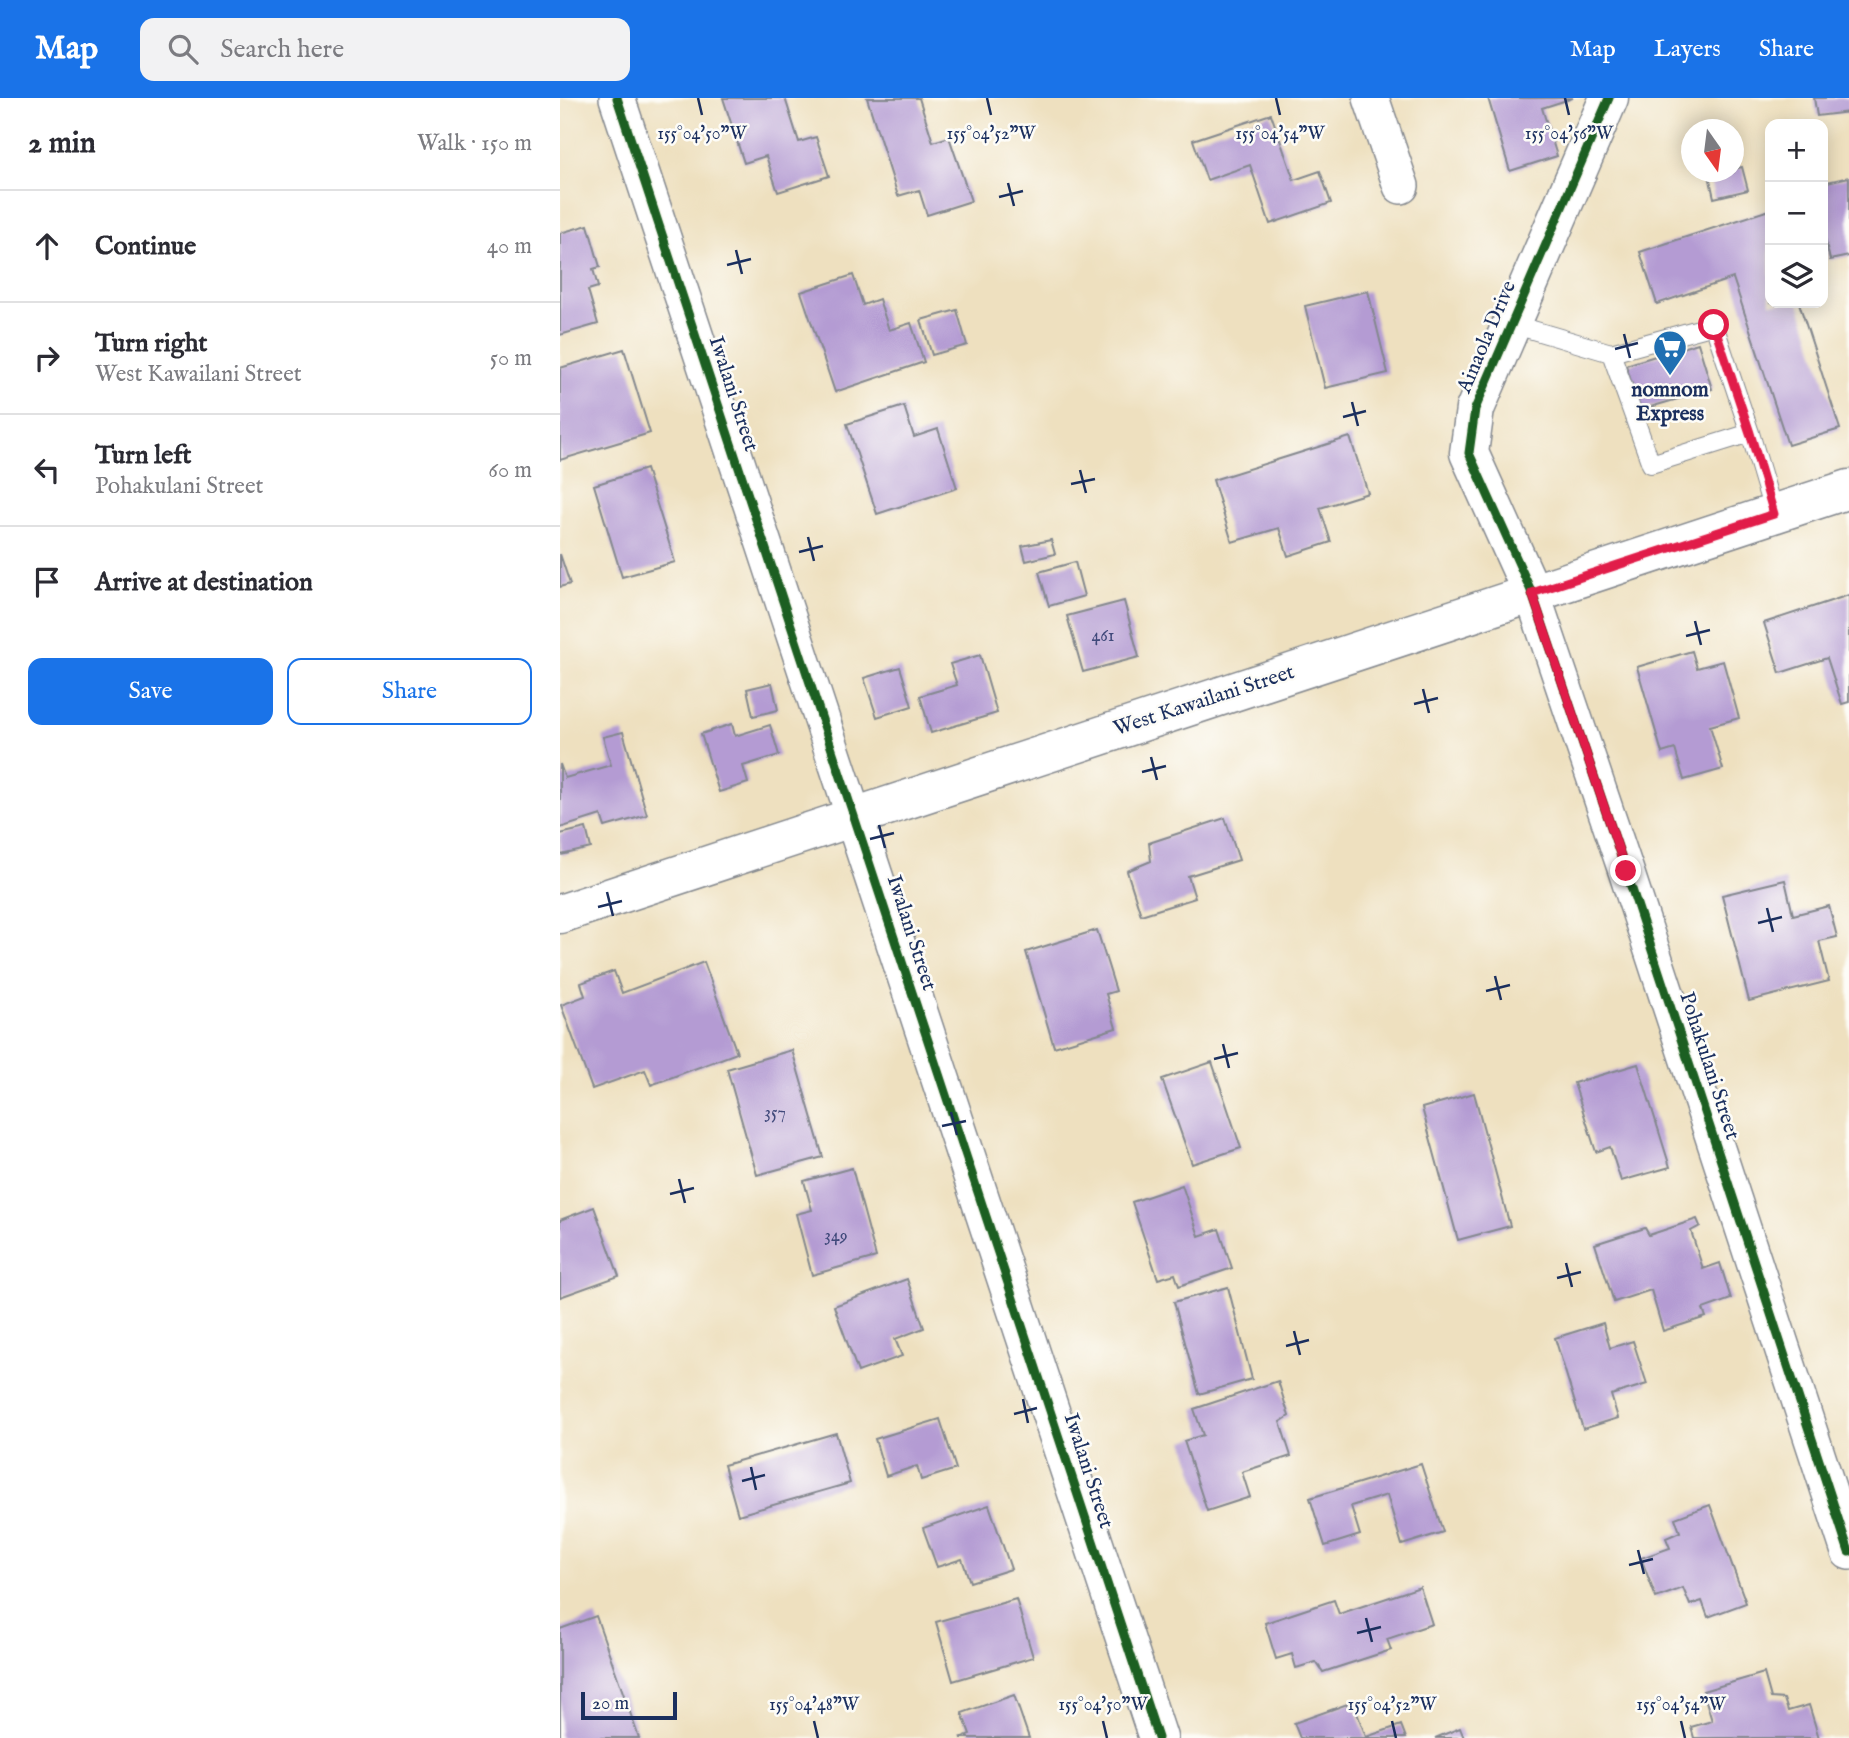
<!DOCTYPE html>
<html lang="en">
<head>
<meta charset="utf-8">
<style>
	body { margin:0; font-family:"IM FELL English",serif; background:#f2f2f3; color:#2b2b33 }
	.controls { position:absolute; right:21px; top:21px; display:grid; overflow:hidden; border-radius:14px; box-shadow:0 4px 18px #0003 }
	.controls button { width:63px; height:63px; display:grid; place-items:center; padding:0; border:0; border-bottom:2px solid #e1e1e2; background:#fff; color:#2b2b33; font:35px sans-serif }
	.compass { position:absolute; left:1121px; top:21px; width:63px; height:63px; border-radius:50%; background:#fff; box-shadow:0 4px 18px #0003; rotate:166deg }
	.scale { position:absolute; left:21px; bottom:18px; width:96px; box-sizing:border-box; padding-left:7px; border:4px solid #1b2f5e; border-top:0; font-size:19px; line-height:24px; white-space:nowrap; color:#1b2f5e; -webkit-text-stroke:5px #fdfcf7; paint-order:stroke }
	.stop { position:absolute; width:21px; height:21px; margin:-16px; border:5px solid #e11d48; border-radius:50%; background:#fff }
	.stop.end { background:#e11d48; border-color:#fff; box-shadow:0 2px 7px #0008 }
	.list { margin:0; padding:0; list-style:none }
	h2 { display:flex; justify-content:space-between; align-items:center; height:91px; margin:0; padding:0 28px; font-size:30px }
	h2 small { font-size:23px; font-weight:400; color:#7c7c81 }
	.list li { display:grid; grid-template-columns:46px 1fr auto; gap:21px; align-items:center; box-sizing:border-box; height:112px; padding:0 28px; border-top:2px solid #e1e1e2 }
	.list b { display:block; font-size:26px; white-space:nowrap }
	.list p { margin:0; font-size:23px; white-space:nowrap; color:#7c7c81 }
	.list em { font-size:23px; font-style:normal; color:#7c7c81 }
	.actions { display:flex; gap:14px; padding:21px 28px }
	.actions a { flex:1; padding:16px 0; border:2px solid #1a73e8; border-radius:14px; text-align:center; font-size:24px; color:#1a73e8 }
	.actions .main { background:#1a73e8; color:#fff }
	.icon { flex:none; width:38px; height:38px; fill:none; stroke:currentColor; stroke-width:2; stroke-linecap:round; stroke-linejoin:round }
	.map { position:relative; flex:none; width:1289px; height:1640px; overflow:hidden }
	header { display:flex; align-items:center; gap:42px; box-sizing:border-box; height:98px; padding:0 35px; background:#1a73e8; color:#fff }
	header strong { font-size:33px }
	nav { display:flex; gap:38px; margin-inline-start:auto; font-size:24px }
	.search { width:490px; height:63px; background:#f2f2f3; display:flex; align-items:center; gap:18px; box-sizing:border-box; padding:0 24px; border-radius:14px; color:#7c7c81; font-size:26px }
	main { display:flex }
	aside { flex:1; background:#fff }
	.map>svg:first-child { display:block }
	.building { fill:#b49bd3 }
	.lines { fill:none; stroke-linecap:round; stroke-linejoin:round }
	.lane-casing { stroke:#84888e; stroke-width:20 }
	.street-casing { stroke:#84888e; stroke-width:38 }
	.secondary-casing { stroke:#84888e; stroke-width:41 }
	.lane { stroke:#fff; stroke-width:18 }
	.street { stroke:#fff; stroke-width:35 }
	.secondary { stroke:#fff; stroke-width:38 }
	.cycleway-casing { stroke:#fdfcf7; stroke-width:13 }
	.cycleway { stroke:#1b5e20; stroke-width:9 }
	.route { stroke:#e11d48; stroke-width:9 }
	.ticks { fill:none; stroke:#1b2f5e; stroke-width:2.5 }
	.labels { text-anchor:middle; dominant-baseline:central; stroke-width:5; stroke-linejoin:round; paint-order:stroke }
	.number-label { font-size:18px; fill:#414a7b }
	.street-label { font-size:21px; fill:#1b2f5e; stroke:#fdfcf7 }
	.poi-label { font-size:21px; font-weight:bold; fill:#1b2f5e; stroke:#fdfcf7 }
	.ticks-label { font-size:18px; text-anchor:middle; fill:#1b2f5e; stroke:#fdfcf7; stroke-width:5; stroke-linejoin:round; paint-order:stroke }
</style>
</head>
<body>
<header>
<strong>Map</strong>
<div class="search"><svg class="icon" aria-label="search" viewBox="0 0 24 24"><circle cx="10" cy="10" r="6"/><path d="M15 15l6 6"/></svg>Search here</div>
<nav><a>Map</a><a>Layers</a><a>Share</a></nav>
</header>
<main>
<aside>
<h2>2 min<small>Walk · 150 m</small></h2>
<ul class="list">
<li><svg class="icon" aria-label="ahead" viewBox="0 0 24 24"><path d="M12 20V5M6 11l6-6 6 6"/></svg><div><b>Continue</b></div><em>40 m</em></li>
<li><svg class="icon" aria-label="right" viewBox="0 0 24 24"><path d="M7 20v-9h11M14 6l5 5-5 5"/></svg><div><b>Turn right</b><p>West Kawailani Street</p></div><em>50 m</em></li>
<li><svg class="icon" aria-label="left" viewBox="0 0 24 24"><path d="M17 20v-9H6M10 6l-5 5 5 5"/></svg><div><b>Turn left</b><p>Pohakulani Street</p></div><em>60 m</em></li>
<li><svg class="icon" aria-label="arrive" viewBox="0 0 24 24"><path d="M6 21V4h12l-3 4 3 4H6"/></svg><div><b>Arrive at destination</b></div></li>
</ul>
<div class="actions"><a class="main">Save</a><a>Share</a></div>
</aside>
<div class="map">
<svg width="1289" height="1640" viewBox="0 0 1289 1640">
	<rect width="100%" height="100%" fill="#fdfcf7"/>
	<filter id="ink" filterUnits="userSpaceOnUse"><feTurbulence type="fractalNoise" baseFrequency=".0143" numOctaves="2"/><feDisplacementMap in="SourceGraphic" scale="14" xChannelSelector="R" yChannelSelector="G"/><feConvolveMatrix kernelMatrix="1 2 1 2 8 2 1 2 1" color-interpolation-filters="sRGB"/></filter>
	<filter id="wash" filterUnits="userSpaceOnUse"><feTurbulence type="fractalNoise" baseFrequency=".00686" numOctaves="4" result="noise"/><feDisplacementMap in="SourceGraphic" scale="28" xChannelSelector="R" yChannelSelector="G"/><feGaussianBlur stdDeviation="1.57" result="paint"/><feColorMatrix in="noise" values="0 0 0 0 0 0 0 0 0 0 0 0 0 0 0 0 0 1.4 0 .05"/><feComposite in="paint" operator="in"/></filter>
	<g filter="url(#wash)">
		<rect width="100%" height="100%" fill="#eee0bf"/>
		<g id="blocks">
			<path class="building" d="M163,0H225L239,44L256,39L269,78L218,94L206,58L184,65Z
				M307,0H359L373,44L389,39L411,103L367,117L359,92L338,98Z
				M928,0H1013L982,10L997,58L950,73Z
				M1254,0H1289V14L1257,18Z
				M711,16L734,82L760,73L771,105L710,126L690,67L647,82L633,42Z
				M1182,69L1188,92L1154,100L1149,77L1174,74V71Z
				M1289,79V158L1270,162L1263,132V85Z
				M1209,112L1210,205H1239L1280,331L1228,347L1173,180L1097,206L1080,154Z
				M28,127L40,169L33,171L38,189L28,192L38,226L0,237V135Z
				M293,177L303,207L319,201L329,232L351,225L364,264L275,294L241,194Z
				M808,193L828,275L765,290L745,208Z
				M397,212L407,247L372,257L361,222Z
				M1138,245L1152,291L1080,312L1066,267Z
				M64,251L90,335L0,362V270Z
				M344,308L354,339L378,331L397,390L317,416L287,326Z
				M790,339L808,395L760,410L771,444L728,458L719,430L672,444L653,382Z
				M86,371L115,464L62,479L34,387Z
				M491,442L495,456L466,463L462,448Z
				M0,456L10,486L0,489Z
				M515,464L524,498L489,508L479,474Z
				M1289,497V604L1282,606L1267,560L1220,575L1204,525Z
				M564,503L579,559L523,574L507,518Z
				M1132,553L1137,570L1163,563L1179,620L1150,628L1163,671L1124,682L1115,651L1102,655L1077,569Z
				M420,557L437,615L371,635L360,598L397,587L390,566Z
				M340,569L352,608L317,619L304,580Z
				M212,585L218,612L193,618L187,591Z
				M172,626L175,638L210,627L219,657L183,668L188,685L159,694L141,636Z
				M63,634L87,717L45,729L41,717L0,730V666L5,680L51,667L43,639Z
				M665,720L679,762L628,778L635,800L581,817L567,773L591,763L589,745Z
				M26,730L31,750L1,757L0,736Z
				M1225,782L1233,817L1269,808L1277,839L1259,843L1269,883L1189,903L1162,797Z
				M537,832L556,893L546,896L556,930L494,949L466,854Z
				M144,864L177,955L91,987L85,972L32,991L1,907L25,898L21,885L54,873L62,895Z
				M232,952L263,1059L197,1077L167,971Z
				M652,964L681,1050L632,1066L602,981Z
				M1078,966L1110,1069L1061,1083L1050,1049L1036,1054L1014,985Z
				M914,995L950,1128L898,1142L862,1010Z
				M292,1070L316,1159L252,1177L236,1116L252,1112L244,1083Z
				M622,1087L639,1138L659,1131L672,1170L619,1188L615,1176L598,1181L572,1104Z
				M34,1109L59,1178L0,1199V1122Z
				M1137,1121L1140,1128L1131,1133L1143,1171L1160,1165L1171,1201L1143,1211L1146,1219L1103,1233L1091,1192L1054,1204L1035,1146L1085,1130L1089,1137Z
				M347,1181L364,1230L335,1241L342,1258L298,1274L274,1208Z
				M668,1189L692,1281L639,1296L614,1204Z
				M1043,1225L1050,1250L1073,1243L1087,1286L1051,1297L1058,1320L1023,1331L995,1240Z
				M718,1283L729,1318L720,1324L731,1358L682,1374L690,1399L647,1413L624,1343L643,1337L634,1311Z
				M380,1321L396,1371L361,1382L357,1368L326,1378L315,1341Z
				M276,1335L290,1385L178,1417L164,1367Z
				M861,1366L883,1434L842,1447L827,1397L791,1408L800,1437L765,1448L750,1400Z
				M429,1407L451,1471L410,1484L402,1461L377,1469L363,1430Z
				M1150,1407L1186,1505L1148,1519L1142,1503L1130,1507L1123,1490L1096,1500L1081,1460L1110,1450L1106,1440L1120,1434L1115,1420Z
				M860,1489L872,1526L827,1541L831,1552L763,1574L756,1564L736,1570L732,1556L716,1561L705,1525L774,1502L779,1516Z
				M456,1501L473,1559L393,1583L376,1524Z
				M36,1518L79,1640H0V1531Z
				M1204,1575L1211,1600L1224,1601L1228,1613L1249,1607L1259,1640H1134L1131,1629L1152,1623L1143,1593Z
				M454,1597L469,1640H400L410,1636L402,1615Z
				M793,1604L806,1639L841,1627L846,1640H740L734,1625Z
				M900,1630L904,1640H875Z"/>
		</g>
	</g>
	<g filter="url(#ink)">
		<use href="#blocks" fill-opacity="0" stroke="#84888e" stroke-width="2"/>
		<g class="lines">
			<g class="lane-casing">
				<path id="lane" d="M952,226L1051,255L1091,366L1190,335L1214,416
					M1051,255L1154,227L1190,335"/>
			</g>
			<g class="street-casing">
				<path id="street" d="M57,0L294,719
					M811,0L841,88
					M972,495L1066,773L1289,1454"/>
			</g>
			<g class="secondary-casing">
				<path id="secondary" d="M972,495L909,355L915,311L1049,0
					M294,719L598,1640
					M0,816L1289,391"/>
			</g>
			<use href="#lane" class="lane"/>
			<use href="#street" class="street"/>
			<use href="#secondary" class="secondary"/>
			<g class="cycleway-casing">
				<path id="cycleway" d="M57,0L598,1640
					M1049,0L915,311L909,355L972,495L1066,773L1289,1454"/>
			</g>
			<use href="#cycleway" class="cycleway"/>
		</g>
	</g>
	<g class="lines" filter="url(#ink)">
		<path class="route" d="M1066,773L972,495L1214,416L1190,335L1154,227"/>
	</g>
	<path class="ticks" d="M138,0L142,17M427,0L431,17M716,0L720,17M1005,0L1009,17M448,85L454,108M439,99L463,93M176,152L182,176M167,167L191,161M1064,236L1070,260M1055,251L1078,245M792,304L798,328M783,319L806,313M520,372L526,395M511,386L535,381M248,439L254,463M239,454L263,448M1135,523L1141,547M1126,538L1150,532M863,591L869,615M854,606L878,600M591,659L597,682M582,674L606,668M319,727L325,750M310,741L334,735M47,794L53,818M38,809L62,803M1207,810L1213,834M1198,825L1222,819M935,878L941,902M926,893L950,887M663,946L669,970M654,961L678,955M391,1014L397,1037M382,1028L406,1023M119,1081L125,1105M110,1096L134,1090M1006,1165L1012,1189M997,1180L1021,1174M734,1233L740,1257M726,1248L749,1242M463,1301L468,1325M454,1316L477,1310M191,1369L196,1392M182,1383L205,1377M1078,1452L1084,1476M1069,1467L1093,1461M806,1520L812,1544M797,1535L821,1529M254,1623L258,1640M543,1623L547,1640M832,1623L836,1640M1121,1623L1125,1640"/>
	<defs>
		<g id="supermarket-pin" transform="scale(1.75)"><path d="M0 17L-7.5 6A9.5 9.5 0 1 1 7.5 6Z" fill="#1f6fb2" stroke="#fdfcf7"/><path d="M-6-5.5h2.5l.6 2H6L4.5 2H-2.5L-4.4-4H-6ZM-1.5 3.2a1.3 1.3 0 1 0 .1 0ZM3 3.2a1.3 1.3 0 1 0 .1 0Z" fill="#fff"/></g>
	</defs>
	<g fill-rule="evenodd">
		<use href="#supermarket-pin" x="1110" y="249"/>
	</g>
	<g class="labels">
		<g class="number-label">
			<text x="543" y="538">461</text>
			<text x="215" y="1015">357</text>
			<text x="276" y="1138">349</text>
		</g>
		<g class="street-label">
			<text transform="translate(927 239) rotate(-67)">Ainaola Drive</text>
			<text transform="translate(173 296) rotate(72)">Iwalani Street</text>
			<text transform="translate(644 603) rotate(-18)">West Kawailani Street</text>
			<text transform="translate(351 835) rotate(72)">Iwalani Street</text>
			<text transform="translate(1149 968) rotate(72)">Pohakulani Street</text>
			<text transform="translate(528 1373) rotate(72)">Iwalani Street</text>
		</g>
		<g class="poi-label">
			<text x="1110" y="292">nomnom<tspan x="1110" dy="24">Express</tspan></text>
		</g>
	</g>
	<g class="ticks-label">
		<text x="142" y="41">155°04'50"W</text>
		<text x="431" y="41">155°04'52"W</text>
		<text x="720" y="41">155°04'54"W</text>
		<text x="1009" y="41">155°04'56"W</text>
		<text x="254" y="1612">155°04'48"W</text>
		<text x="543" y="1612">155°04'50"W</text>
		<text x="832" y="1612">155°04'52"W</text>
		<text x="1121" y="1612">155°04'54"W</text>
	</g>
</svg>
<div class="controls">
<button>+</button>
<button>−</button>
<button><svg class="icon" aria-label="layers" viewBox="0 0 24 24"><path d="M12 4l9 5-9 5-9-5zM3 14l9 5 9-5"/></svg></button>
</div>
<svg class="compass" viewBox="-18 -18 36 36"><path d="M0-13l5 13h-10z" fill="#e53935"/><path d="M0 13l5-13h-10z" fill="#7c7c81"/></svg>
<div class="scale">20 m</div>
<div class="stop" style="left:1154px;top:227px"></div>
<div class="stop end" style="left:1066px;top:773px"></div>
</div>
</main>
</body>
</html>
